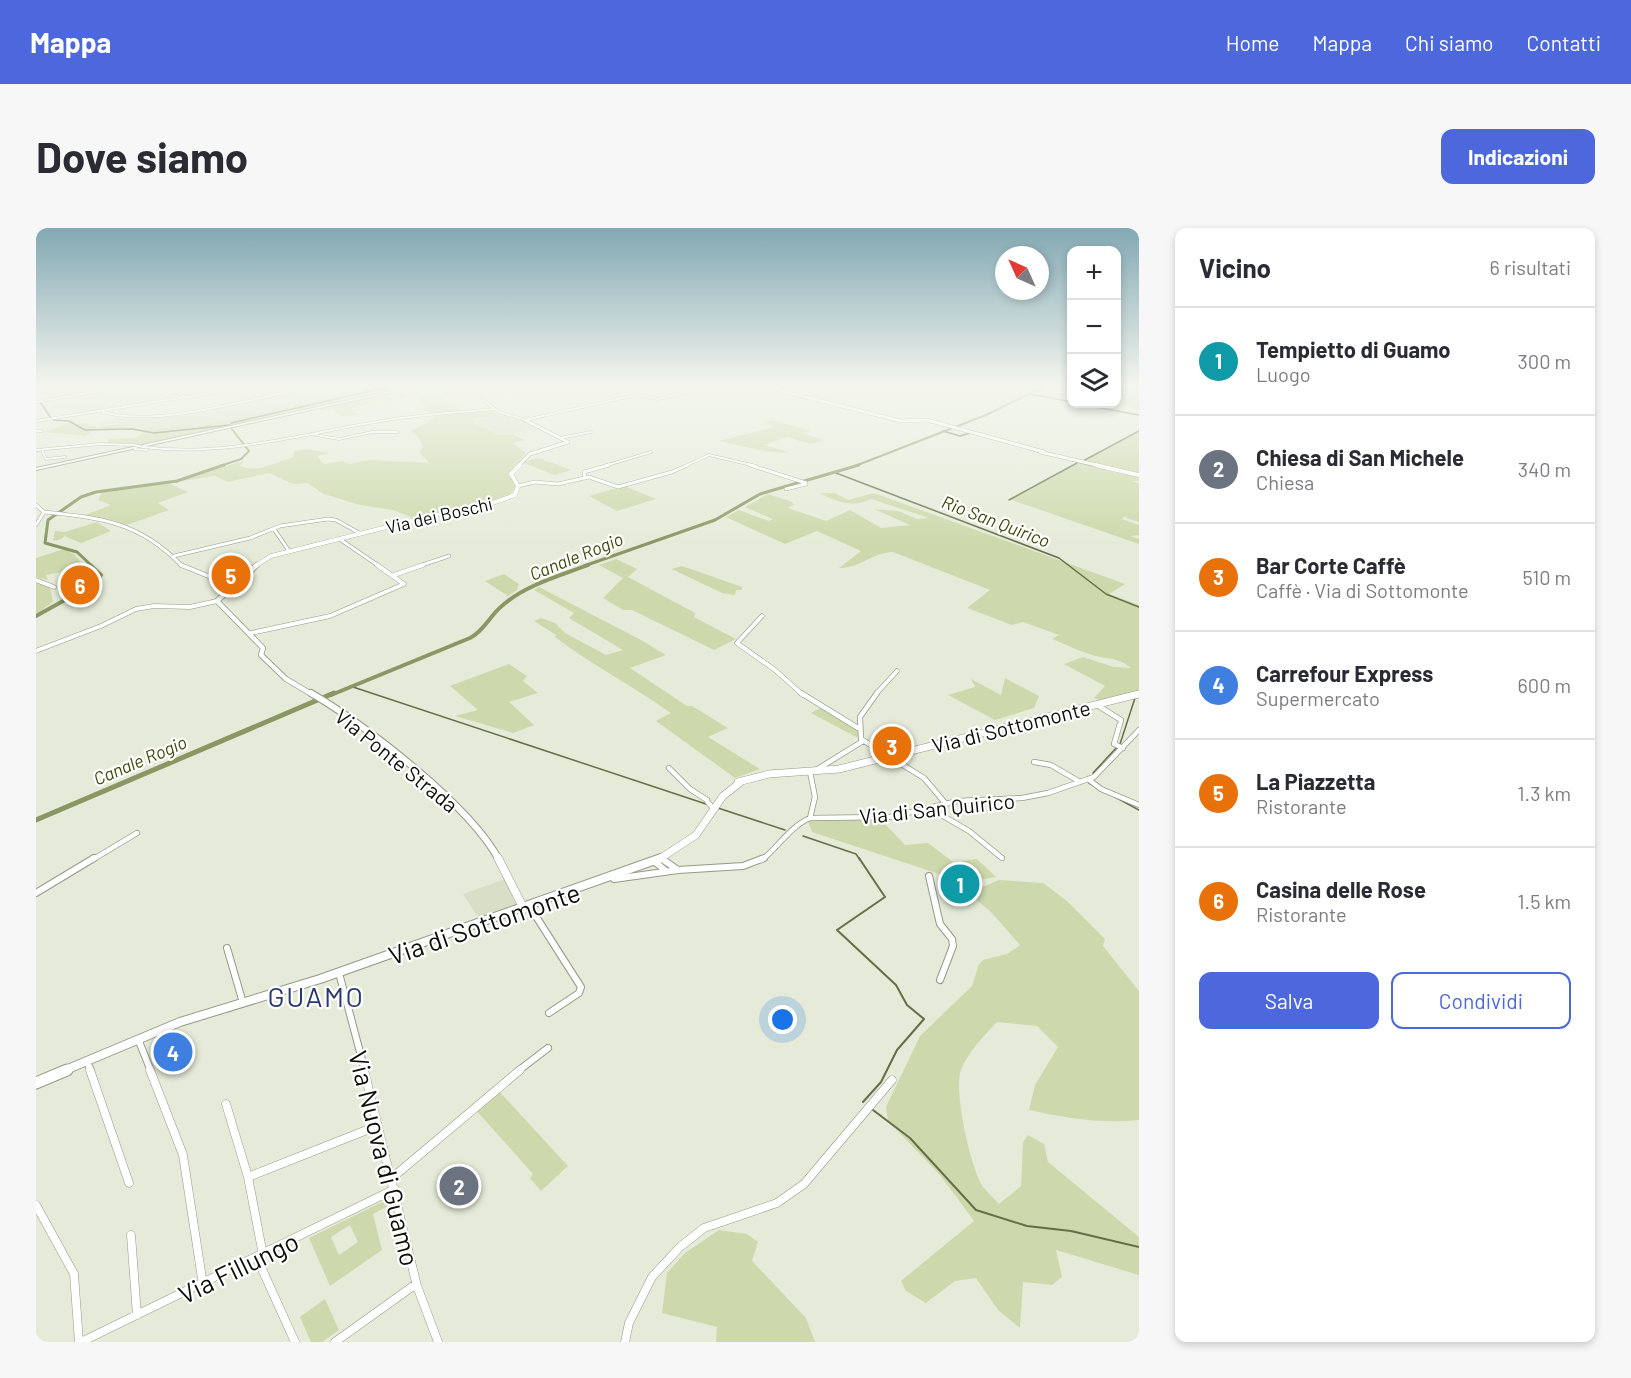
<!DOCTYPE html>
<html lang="it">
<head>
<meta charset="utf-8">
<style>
	body { margin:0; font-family:Barlow,sans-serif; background:#f7f7f7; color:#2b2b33 }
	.controls { position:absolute; right:18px; top:18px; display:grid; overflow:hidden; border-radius:12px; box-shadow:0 3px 9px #0003 }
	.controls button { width:54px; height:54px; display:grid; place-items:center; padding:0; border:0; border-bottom:2px solid #e1e1e2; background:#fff; color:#2b2b33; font:30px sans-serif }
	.compass { position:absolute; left:959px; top:18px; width:54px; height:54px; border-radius:50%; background:#fff; box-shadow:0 3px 9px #0003; rotate:315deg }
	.you { position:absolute; left:747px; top:792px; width:21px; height:21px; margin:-15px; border:4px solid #fff; border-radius:50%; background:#1a73e8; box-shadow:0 0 0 9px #1a73e833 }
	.badge { display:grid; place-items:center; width:39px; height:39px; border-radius:50%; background:#4c68dc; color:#fff; font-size:20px; font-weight:700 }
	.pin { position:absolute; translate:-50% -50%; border:3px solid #fff; box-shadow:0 2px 6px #0006 }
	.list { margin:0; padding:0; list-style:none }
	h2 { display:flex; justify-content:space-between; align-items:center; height:78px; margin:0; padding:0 24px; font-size:26px }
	h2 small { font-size:20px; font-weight:400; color:#7c7c81 }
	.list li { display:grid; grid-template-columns:39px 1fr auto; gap:18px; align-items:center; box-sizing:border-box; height:108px; padding:0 24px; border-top:2px solid #e1e1e2 }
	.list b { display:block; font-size:22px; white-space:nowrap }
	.list p { margin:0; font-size:20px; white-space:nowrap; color:#7c7c81 }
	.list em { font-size:20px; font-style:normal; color:#7c7c81 }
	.actions { display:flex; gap:12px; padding:18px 24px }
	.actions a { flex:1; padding:14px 0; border:2px solid #4c68dc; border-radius:12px; text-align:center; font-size:21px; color:#4c68dc }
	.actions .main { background:#4c68dc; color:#fff }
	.icon { flex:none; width:33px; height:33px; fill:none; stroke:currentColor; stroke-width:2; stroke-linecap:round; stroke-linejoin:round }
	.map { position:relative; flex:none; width:1103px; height:1114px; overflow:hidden; border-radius:12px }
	header { display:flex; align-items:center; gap:36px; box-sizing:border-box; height:84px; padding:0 30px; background:#4c68dc; color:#fff }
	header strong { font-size:28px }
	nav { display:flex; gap:33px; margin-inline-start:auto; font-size:21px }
	.intro { display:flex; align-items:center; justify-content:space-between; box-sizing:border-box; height:144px; padding:0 36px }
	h1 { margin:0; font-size:42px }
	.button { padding:15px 27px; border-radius:12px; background:#4c68dc; color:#fff; font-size:21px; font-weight:700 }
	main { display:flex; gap:36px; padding:0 36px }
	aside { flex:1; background:#fff; border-radius:12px; box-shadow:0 3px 9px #0003 }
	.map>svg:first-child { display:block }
	.built { fill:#d8dfc6 }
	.green { fill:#cdd9ac; fill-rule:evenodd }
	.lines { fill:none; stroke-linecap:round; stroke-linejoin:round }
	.stream-far1 { stroke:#646e48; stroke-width:1.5 }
	.stream { stroke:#646e48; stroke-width:2 }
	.canal-far3 { stroke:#8a9764; stroke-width:2 }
	.canal-far2 { stroke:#8a9764; stroke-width:3 }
	.canal-far1 { stroke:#8a9764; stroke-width:4 }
	.canal { stroke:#8a9764; stroke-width:5 }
	.minor-far5-casing { stroke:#949988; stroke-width:3 }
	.minor-far4-casing { stroke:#949988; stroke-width:4 }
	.minor-far3-casing { stroke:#949988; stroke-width:5 }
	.minor-far2-casing { stroke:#949988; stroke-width:6 }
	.minor-far1-casing { stroke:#949988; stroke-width:8 }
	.minor-casing { stroke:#949988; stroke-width:9 }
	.tertiary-far4-casing { stroke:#949988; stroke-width:4 }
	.tertiary-far3-casing { stroke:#949988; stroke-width:4.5 }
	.tertiary-far2-casing { stroke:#949988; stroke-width:6 }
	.tertiary-far1-casing { stroke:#949988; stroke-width:8 }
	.tertiary-casing { stroke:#949988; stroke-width:9 }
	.secondary-far3-casing { stroke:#949988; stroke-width:7 }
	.secondary-far2-casing { stroke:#949988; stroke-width:8 }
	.secondary-far1-casing { stroke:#949988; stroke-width:10 }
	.secondary-casing { stroke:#949988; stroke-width:13 }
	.motorway-casing { stroke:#949988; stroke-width:2 }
	.minor-far5 { stroke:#fff; stroke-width:2 }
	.minor-far4 { stroke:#fff; stroke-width:3 }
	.minor-far3 { stroke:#fff; stroke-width:4 }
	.minor-far2 { stroke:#fff; stroke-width:4.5 }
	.minor-far1 { stroke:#fff; stroke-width:6 }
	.minor { stroke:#fff; stroke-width:8 }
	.tertiary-far4 { stroke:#fff; stroke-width:3 }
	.tertiary-far3 { stroke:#fff; stroke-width:4 }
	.tertiary-far2 { stroke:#fff; stroke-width:4.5 }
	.tertiary-far1 { stroke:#fff; stroke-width:6 }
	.tertiary { stroke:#fff; stroke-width:8 }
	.secondary-far3 { stroke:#fff; stroke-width:5 }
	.secondary-far2 { stroke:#fff; stroke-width:7 }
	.secondary-far1 { stroke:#fff; stroke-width:8 }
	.secondary { stroke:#fff; stroke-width:11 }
	.motorway { fill:#fff; fill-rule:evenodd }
	.minor-bridge-casing { stroke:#949988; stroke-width:3; stroke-linecap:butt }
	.minor-bridge { stroke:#fff; stroke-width:2 }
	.labels { text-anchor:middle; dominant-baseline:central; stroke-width:4.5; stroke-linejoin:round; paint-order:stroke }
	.far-street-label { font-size:18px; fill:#0b0d07; stroke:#fff }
	.far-water-label { font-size:18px; font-style:italic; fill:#3c470a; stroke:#fff }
	.street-label { font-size:21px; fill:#0b0d07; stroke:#fff }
	.near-street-label { font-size:26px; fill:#0b0d07; stroke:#fff }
	.near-quarter-label { font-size:28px; letter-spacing:1.5px; fill:#293871; stroke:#fff }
</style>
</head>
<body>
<header>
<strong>Mappa</strong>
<nav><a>Home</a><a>Mappa</a><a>Chi siamo</a><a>Contatti</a></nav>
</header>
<div class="intro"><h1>Dove siamo</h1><a class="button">Indicazioni</a></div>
<main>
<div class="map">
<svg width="1103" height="1114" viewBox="0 0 1103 1114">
	<rect width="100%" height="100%" fill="#e6ebd9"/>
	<path class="built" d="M33,159H162L154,161L165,167L39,187L30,180L20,181L14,176L29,174L23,169L30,168L28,165L38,163Z
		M276,159L338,161L158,199L151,196L118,202L92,201L83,195L62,197L65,193L149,185Z
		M463,186L491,194L503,201L463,207L437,193Z
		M469,651L480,677L477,682L445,694L427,666Z"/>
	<path class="green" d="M339,159H370L102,217L71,215L73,211L99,210L109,204L98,201L118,202L151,196L158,199Z
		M1081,159H1103V182L1081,173Z
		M362,164L370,169L316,180L322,187L306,189L296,182H278Z
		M377,165L403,167L427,184L456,181L463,186L439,191L438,195L463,207L476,206L488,212L477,215L490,225L472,246L480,258L474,267L435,282L378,290L357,282L324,277L288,266L271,255L257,256L233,245L192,254L179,248L146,253L200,235L208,234L204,237C216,246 239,235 252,231L257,229L258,223L272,221L293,225L281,228L288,236L306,233L314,236L332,232L393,235L383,224L387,219L383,210L375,202L393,194L400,188L393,186L394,184L388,182L391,179Z
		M736,192L775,203L766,205L788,212L774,216L751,209L728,217L753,224C744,228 696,216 683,213L738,199L726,194Z
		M36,194L44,199L42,196L46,195L54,202L47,195L62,199L83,196L90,200L57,202L50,208L8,204Z
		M1103,203V253H1095L1103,255V294L1088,289L1086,291L1103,297V307L1095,308L1103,311V316L973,271Z
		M502,230L536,242L518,247L486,234Z
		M132,255L152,264L122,275L133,282L91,297L49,287L75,277L62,272L66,264Z
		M588,258L620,271L581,283L553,268Z
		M784,265H799L812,272L838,265L1089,356L1073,366L1103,377V462L1063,472L1058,470L1069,458L1028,436L1047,429L1078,439L1095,440C1081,428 1069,432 1053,426C1041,422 1029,416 1016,411L1023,407L987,394L976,397L931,380L954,362L857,324C838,324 822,341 803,340L825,323L781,303L749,316L690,289L703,282L733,293L737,291L709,279L732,266L756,274L758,277L752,279L755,281L790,293L814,282L845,300L874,297L838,281L862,283L881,291L893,290L835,271C819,280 800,274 784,265Z
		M61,294L75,303L45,315L28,308L26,311L17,313L19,303L29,304Z
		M28,321L38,326L58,349L29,353L26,344L10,347L12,352L0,349V330Z
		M580,331L601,341L592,349L659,385L658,389L700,411L678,422L596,382H587L567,370L587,350L563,337Z
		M646,338L706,359V362H700L699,367L686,365L636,341Z
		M468,346L483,356L481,362L472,368L449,353Z
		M0,353L14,358L17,374L0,386Z
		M503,359L605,412L630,427L594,440L651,478H656L692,500L672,509L724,541L699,550L620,493L635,485C597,458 556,437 519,409L520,407L498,393L505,390L519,395L529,405L570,427L587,422L533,390L538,385L498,362Z
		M473,436L491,448L487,453L502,465L473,474L498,497L477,505L419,488L442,482L414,458Z
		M969,450L1003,468L998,480L959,492L912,467L939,459L935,451L965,467Z
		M786,479L820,498L824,511L775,485Z
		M813,590L846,593L869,617L892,615L917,634L941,631L960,649L936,653L921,646L915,650L776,604L772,593Z
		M963,652L1007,655L1031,673L1069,711L1067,718L1103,763V892C1065,896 1030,890 993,882L999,857L1022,819L1001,798L961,794C948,808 932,824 925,842C917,862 935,942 947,959C952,965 958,970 963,976L985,958L987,914L992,907L1008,916L1012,934L1103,1009V1047L1020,1022L1026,1049L1016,1057L987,1054L984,1100L962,1082L940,1050L919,1053L890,1075L870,1063L865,1053L938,993L904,947L852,893L850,879L884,808L936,758L943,736L947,732L971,726L984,717L955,684L937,669V663Z
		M461,861L532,938L505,963L494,950L497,946L438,880Z
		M352,971L354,977L337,986L346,1022L294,1058L273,1010ZM314,997L322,1014L303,1027L295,1009Z
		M683,1002L711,1006L722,1014L716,1033L770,1090L779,1114H680L681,1099L626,1085L631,1045L649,1025Z
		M289,1071L303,1102L286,1114H275L264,1089Z"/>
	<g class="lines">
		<path class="stream-far1" d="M994,166L1036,174
			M4,174L15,190
			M1042,176L1103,187
			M17,192L33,193L49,202L96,201L118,205L194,197
			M195,195L352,159
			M907,203L924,208L934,205
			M993,221L1003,224
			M1034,232L1070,241
			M1047,233L1103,203
			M800,245L1023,330L1070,366L1103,379
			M973,272L1041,235
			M314,458L670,576
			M1084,516L1099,470
			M1057,545L1081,519
			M1053,555L1103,582
			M682,580L749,602
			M767,608L820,626L824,632"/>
		<path class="stream" d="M823,630L849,669L801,702L860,757L871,777L888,791L861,822L845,854L827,874
			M837,882L874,910L940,982L991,998L1035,1003L1103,1019"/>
		<path class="canal-far3" d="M184,238L205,231L213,223L195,200
			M819,238L950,187L1007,159"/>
		<path class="canal-far2" d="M56,338L41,324L9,315L12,292L45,269L60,264L141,253L188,237
			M548,338L679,292L724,266L823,237"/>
		<path class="canal-far1" d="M0,388L56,357L65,347L54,337
			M295,467L434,410C449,402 454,387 467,377C490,357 523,348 552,337"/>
		<path class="canal" d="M0,592L298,465"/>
		<g class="minor-far5-casing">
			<path id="minor-far5" d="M133,159L151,170
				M426,159L445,167L447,172L463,184L489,192L600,167L622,171L673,159
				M0,174L85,159
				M67,184C120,200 218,170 274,159
				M0,193L213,159
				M0,203H6
				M280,207L303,211L336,204H362
				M524,210L555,204
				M107,219C185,229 258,208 334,195C375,187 417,185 458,181
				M99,221L111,222
				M0,222L64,216L98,217
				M6,222L10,231L29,229
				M568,238L615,224
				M649,238L673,227L720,238"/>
		</g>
		<g class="minor-far4-casing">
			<path id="minor-far4" d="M714,237L770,255
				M549,249L548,244L573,237
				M482,258L499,254L522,256L553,249L582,259L636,244L652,237
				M750,261L770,256
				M0,277L8,284C66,290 104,294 146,338
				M0,297L8,284
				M238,301L253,323
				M305,312L343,338
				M138,328L214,310L244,298L292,291L300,292L325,306
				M383,338L413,328"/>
		</g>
		<g class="minor-far3-casing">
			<path id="minor-far3" d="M145,337L197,358
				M358,347L387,337
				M0,352L18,359
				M726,388L701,415L739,442L767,467
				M215,405L294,388L368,356L341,337
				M0,423L65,398L100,381L118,378L154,379L181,373
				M839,467L861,443"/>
		</g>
		<g class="minor-far2-casing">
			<path id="minor-far2" d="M765,465L822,500
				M841,465L824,489L825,511L888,550L910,576
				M1061,477L1085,492L1078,516L1087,520
				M998,534L1015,537L1044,554
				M633,540L654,561L671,572
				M780,542L827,513
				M774,544L779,569L774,590
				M1052,551L1065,561L1103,577
				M671,573L675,578
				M895,581L933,603L966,630
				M56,632L101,605
				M726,632C742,619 755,598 774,590L854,589L922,573L986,570L1012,565L1058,549L1103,502"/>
		</g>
		<g class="minor-far1-casing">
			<path id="minor-far1" d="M626,631L642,642
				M619,634L630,643
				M893,648L904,696L916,711L917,718L904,752
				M578,651L642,642L707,638L728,630
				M0,665L58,630
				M494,679L545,759L543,765L513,785
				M191,720L207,775
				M303,745L329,843
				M102,811L115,843
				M51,833L55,843
				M482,843L512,820"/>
		</g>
		<g class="minor-casing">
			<path id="minor" d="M54,842L93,955
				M114,842L147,927L167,1057
				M328,842L381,1058L402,1114
				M190,876L212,949L227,1027
				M212,949L341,898
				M356,950L484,842
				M0,977L38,1046L43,1114
				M95,1007L101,1087
				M221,1030L259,1114
				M45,1114L359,961
				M299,1114L380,1056
				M589,1114L593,1095L616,1049L644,1019L668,1000L741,975L768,956L856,852"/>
		</g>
		<g class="tertiary-far4-casing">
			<path id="tertiary-far4" d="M730,159L865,193L891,192L1008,224
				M1004,224L1065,238
				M482,238L494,226L532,214L489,192"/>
		</g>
		<g class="tertiary-far3-casing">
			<path id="tertiary-far3" d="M1059,237L1103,247
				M219,338L235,328L399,287L434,283L479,267L482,258L475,246L484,237"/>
		</g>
		<g class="tertiary-far2-casing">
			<path id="tertiary-far2" d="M221,337L181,373L227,420L225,427L250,451L277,467"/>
		</g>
		<g class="tertiary-far1-casing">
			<path id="tertiary-far1" d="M275,465C329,497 434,577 463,632"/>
		</g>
		<g class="tertiary-casing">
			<path id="tertiary" d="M462,630L488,681"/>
		</g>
		<g class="secondary-far3-casing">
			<path id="secondary-far3" d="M1099,467L1103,466"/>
		</g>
		<g class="secondary-far2-casing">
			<path id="secondary-far2" d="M702,554L733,546L803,541L1103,466
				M622,632L660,607L687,568L706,553"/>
		</g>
		<g class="secondary-far1-casing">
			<path id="secondary-far1" d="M27,843L144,794L284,751L625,630"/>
		</g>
		<g class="secondary-casing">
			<path id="secondary" d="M0,855L31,842"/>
		</g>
		<g class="motorway-casing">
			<path id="motorway" d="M373,159H380L0,242V240Z"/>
		</g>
		<use href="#minor-far5" class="minor-far5"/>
		<use href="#minor-far4" class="minor-far4"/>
		<use href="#minor-far3" class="minor-far3"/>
		<use href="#minor-far2" class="minor-far2"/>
		<use href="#minor-far1" class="minor-far1"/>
		<use href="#minor" class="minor"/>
		<use href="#tertiary-far4" class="tertiary-far4"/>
		<use href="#tertiary-far3" class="tertiary-far3"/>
		<use href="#tertiary-far2" class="tertiary-far2"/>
		<use href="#tertiary-far1" class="tertiary-far1"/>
		<use href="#tertiary" class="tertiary"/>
		<use href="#secondary-far3" class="secondary-far3"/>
		<use href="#secondary-far2" class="secondary-far2"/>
		<use href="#secondary-far1" class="secondary-far1"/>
		<use href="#secondary" class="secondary"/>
		<use href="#motorway" class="motorway"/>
		<g class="minor-bridge-casing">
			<path id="minor-bridge" d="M98,217L107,219"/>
		</g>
		<use href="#minor-bridge" class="minor-bridge"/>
	</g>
	<linearGradient id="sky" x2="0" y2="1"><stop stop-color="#82a8b3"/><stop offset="0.5" stop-color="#f4f6ee"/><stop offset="1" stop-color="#f4f6ee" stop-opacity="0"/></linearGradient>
	<rect width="1103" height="315" fill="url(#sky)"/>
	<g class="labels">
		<g class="far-street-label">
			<text transform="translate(403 287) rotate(-13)">Via dei Boschi</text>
		</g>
		<g class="far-water-label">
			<text transform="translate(960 293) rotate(21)">Rio San Quirico</text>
			<text transform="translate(540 328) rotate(-22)">Canale Rogio</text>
			<text transform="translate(104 532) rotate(-23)">Canale Rogio</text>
		</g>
		<g class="street-label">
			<text transform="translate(975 498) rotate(-14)">Via di Sottomonte</text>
			<text transform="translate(361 532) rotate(39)">Via Ponte Strada</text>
			<text transform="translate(901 580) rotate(-6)">Via di San Quirico</text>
		</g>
		<g class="near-street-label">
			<text transform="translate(448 695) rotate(-19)">Via di Sottomonte</text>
			<text transform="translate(349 930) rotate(76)">Via Nuova di Guamo</text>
			<text transform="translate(202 1039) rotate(-26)">Via Fillungo</text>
		</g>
		<g class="near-quarter-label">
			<text x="280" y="768">GUAMO</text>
		</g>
	</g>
</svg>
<div class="controls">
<button>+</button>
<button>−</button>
<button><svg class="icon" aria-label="layers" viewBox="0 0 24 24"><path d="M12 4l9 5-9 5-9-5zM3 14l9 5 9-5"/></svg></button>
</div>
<svg class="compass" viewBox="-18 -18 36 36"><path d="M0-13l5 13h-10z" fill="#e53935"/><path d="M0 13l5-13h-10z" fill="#7c7c81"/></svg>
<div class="you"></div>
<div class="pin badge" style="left:924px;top:656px;background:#0f9aa8">1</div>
<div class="pin badge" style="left:423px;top:958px;background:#6b7280">2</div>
<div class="pin badge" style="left:856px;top:518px;background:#e8710a">3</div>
<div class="pin badge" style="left:137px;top:824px;background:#3f7fe0">4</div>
<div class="pin badge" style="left:195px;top:347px;background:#e8710a">5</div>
<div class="pin badge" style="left:44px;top:357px;background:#e8710a">6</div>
</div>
<aside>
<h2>Vicino<small>6 risultati</small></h2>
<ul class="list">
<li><span class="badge" style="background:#0f9aa8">1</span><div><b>Tempietto di Guamo</b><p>Luogo</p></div><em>300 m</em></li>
<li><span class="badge" style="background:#6b7280">2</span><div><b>Chiesa di San Michele</b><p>Chiesa</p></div><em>340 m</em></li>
<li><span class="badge" style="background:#e8710a">3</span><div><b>Bar Corte Caffè</b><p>Caffè · Via di Sottomonte</p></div><em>510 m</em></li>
<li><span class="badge" style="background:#3f7fe0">4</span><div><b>Carrefour Express</b><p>Supermercato</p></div><em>600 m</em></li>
<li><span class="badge" style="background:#e8710a">5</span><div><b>La Piazzetta</b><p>Ristorante</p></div><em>1.3 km</em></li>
<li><span class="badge" style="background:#e8710a">6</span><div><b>Casina delle Rose</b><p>Ristorante</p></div><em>1.5 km</em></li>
</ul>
<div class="actions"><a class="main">Salva</a><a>Condividi</a></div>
</aside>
</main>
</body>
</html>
